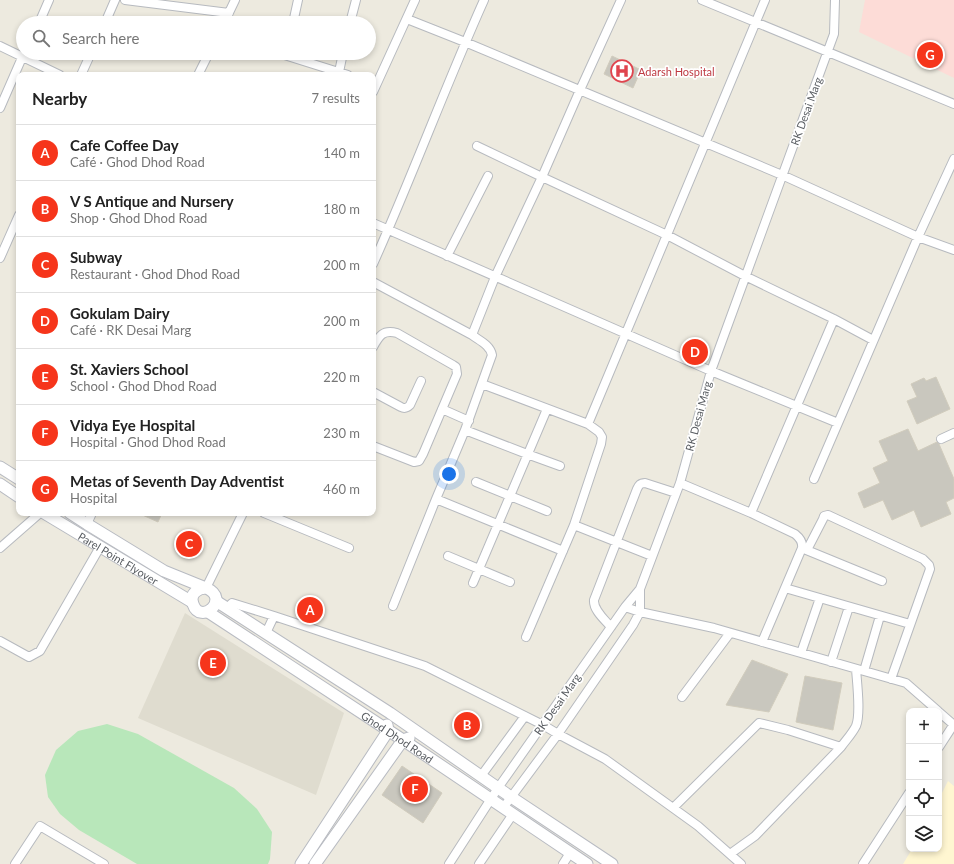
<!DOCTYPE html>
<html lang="en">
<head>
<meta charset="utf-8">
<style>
	body { margin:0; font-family:Lato,sans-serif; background:#f6f6f6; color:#222 }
	.controls { position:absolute; right:12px; bottom:12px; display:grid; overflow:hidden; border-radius:8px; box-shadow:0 2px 6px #0003 }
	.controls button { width:36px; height:36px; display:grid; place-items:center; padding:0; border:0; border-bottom:1px solid #e0e0e0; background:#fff; color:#222; font:20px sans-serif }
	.you { position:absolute; left:449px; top:474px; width:14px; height:14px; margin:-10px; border:3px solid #fff; border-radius:50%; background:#1a73e8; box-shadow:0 0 0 6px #1a73e833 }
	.badge { display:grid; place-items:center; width:26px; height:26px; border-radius:50%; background:#f6351b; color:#fff; font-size:13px; font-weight:700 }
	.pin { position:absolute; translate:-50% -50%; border:2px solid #fff; box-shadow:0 1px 4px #0006 }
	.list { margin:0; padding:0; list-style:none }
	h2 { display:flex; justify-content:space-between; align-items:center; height:52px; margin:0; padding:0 16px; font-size:17px }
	h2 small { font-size:13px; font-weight:400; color:#767676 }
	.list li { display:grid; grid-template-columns:26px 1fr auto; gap:12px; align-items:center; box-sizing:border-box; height:56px; padding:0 16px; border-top:1px solid #e0e0e0 }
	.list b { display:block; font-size:15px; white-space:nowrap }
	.list p { margin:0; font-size:13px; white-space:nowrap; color:#767676 }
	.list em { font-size:13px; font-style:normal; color:#767676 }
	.icon { flex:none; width:22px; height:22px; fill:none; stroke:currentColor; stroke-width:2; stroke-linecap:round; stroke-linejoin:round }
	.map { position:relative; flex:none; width:954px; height:864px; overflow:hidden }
	.search { position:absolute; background:#fff; box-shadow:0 2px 6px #0003; left:16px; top:16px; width:360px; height:44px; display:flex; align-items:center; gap:10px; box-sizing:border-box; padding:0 14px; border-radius:22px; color:#767676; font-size:15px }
	.panel { position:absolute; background:#fff; box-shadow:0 2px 6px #0003; left:16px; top:72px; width:360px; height:444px; border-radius:8px }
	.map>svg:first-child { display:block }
	.commercial { fill:#fff6d1 }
	.education { fill:#dfdccf }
	.medical { fill:#fddcd7 }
	.green { fill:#b8e7ba }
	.building { fill:#c9c7be; stroke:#d1ccbd }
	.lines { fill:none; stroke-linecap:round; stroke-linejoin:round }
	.street-casing { stroke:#b7babf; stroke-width:10 }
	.secondary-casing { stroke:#b8bbc2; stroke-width:13 }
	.street { stroke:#fff; stroke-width:8 }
	.secondary { stroke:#fff; stroke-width:11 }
	.labels { text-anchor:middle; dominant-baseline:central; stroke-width:3.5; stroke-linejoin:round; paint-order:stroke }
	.health-label { font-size:11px; fill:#be3a42; stroke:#fff; text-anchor:start }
	.street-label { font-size:11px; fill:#585c61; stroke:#fff }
</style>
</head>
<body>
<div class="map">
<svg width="954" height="864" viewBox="0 0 954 864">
	<rect width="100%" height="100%" fill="#edeadf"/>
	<path class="commercial" d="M948,781L954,786V864H903L912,849H939V799Z"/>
	<path class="education" d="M185,613L344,713L316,795L138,718Z"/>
	<path class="medical" d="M865,0H954V78L859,32Z"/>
	<path class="green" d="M107,724L138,734L234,788L257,809L272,832L270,859L268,864H137L79,830L60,814L48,797L45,775L56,750L78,731Z"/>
	<path class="building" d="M612,56L641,70L633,88L604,74Z
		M936,377L950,409L917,424L907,401L917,397L911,384L924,378L926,381Z
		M908,429L918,451L937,442L939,444L954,479V498L946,502L951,514L921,527L914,510L892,520L883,500L864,508L858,493L880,483L873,468L888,461L879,441Z
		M138,513H162L158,522Z
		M752,660L788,674L769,712L726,705Z
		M805,676L842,683L833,730L796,722Z
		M402,766L442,793L423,823L382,795Z"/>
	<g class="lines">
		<g class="street-casing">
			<path id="street" d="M125,0L229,13
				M702,0L954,104
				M407,19L465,42L782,175L918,237L954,250
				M39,23L49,0
				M105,23L115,0
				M224,23L235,0
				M293,23L298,0
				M350,23L356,0
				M0,46L60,75
				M278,53L348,75
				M339,72L343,53
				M81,75L91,53
				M198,75L209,53
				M373,92L415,0
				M0,108L24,53
				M477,146L542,177L667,235L745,276L834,319L873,340
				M373,223L711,371L838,423
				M447,256L488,176
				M0,258L19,215
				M373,264C412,177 445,87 484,0
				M373,282L472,335C480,341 490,345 492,355L465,430L436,499L393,606
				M472,335L495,277L542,177L580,90L621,0
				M373,347C379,336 383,329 397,333L453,365L456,367L457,374L423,454L419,461L414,462L373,446
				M482,384L588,424L599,432L602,437L601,444L574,525L526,637
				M373,392L401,407C405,409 407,408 410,405L421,381
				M442,409L469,421
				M588,424L765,0
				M465,430L527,454L560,466
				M941,439L954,433
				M814,479L918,237L954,159
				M476,482L547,511
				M680,483L751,513L795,534C800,538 803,542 802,548L762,642
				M436,499L563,551
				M264,513L349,548
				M751,513L834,319
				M87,524L92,513
				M574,525L652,556
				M0,548L40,513
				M804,549L882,581
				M807,550L823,519L824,516L828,515L923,559L929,565L930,569L891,679
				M448,556L510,582
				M473,583L547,409
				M206,588L243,513
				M785,588L910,624
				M625,607L640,612L714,628L906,683L938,711
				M227,608L232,603L274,616
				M611,627C605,620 593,610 594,600L637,489C639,485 640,483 645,483L676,493
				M266,633L274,616L425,666L543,725L558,734L605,759L698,826L741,864
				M0,641L29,657L40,651L100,547
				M801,653L820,598
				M831,662L849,607
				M864,671L880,616
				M682,697L730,633
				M939,712L954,725
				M939,747L954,724
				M481,776L525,716
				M503,808L558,734L633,625L640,612V589
				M673,808L759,723L788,730L841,747
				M730,854L755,836L841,747C846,740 852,734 856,726C861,714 857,683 856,669
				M15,864L40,826L104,864
				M449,864L498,788L625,607L640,589L680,483L711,371L834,34L835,0
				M479,864L513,814
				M563,864L570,853
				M863,864L909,793"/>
		</g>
		<g class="secondary-casing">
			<g id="secondary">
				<path d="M0,467L19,479"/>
				<path d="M0,484L19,497"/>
				<path id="s1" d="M44,513L192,602"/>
				<path d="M70,513L87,524L164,571L206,588C232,599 200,626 193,604C189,594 198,588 206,588"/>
				<path d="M216,601L390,713L511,797L612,864"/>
				<path id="s2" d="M208,612L403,740L587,864"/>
				<path d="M301,864L388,731L387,725"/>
				<path d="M315,864L403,740L409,738"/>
			</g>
		</g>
		<use href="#street" class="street"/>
		<use href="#secondary" class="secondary"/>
	</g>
	<defs>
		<g id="hospital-ring" transform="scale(1.15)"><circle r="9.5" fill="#fff" stroke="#e0444e" stroke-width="1.5"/><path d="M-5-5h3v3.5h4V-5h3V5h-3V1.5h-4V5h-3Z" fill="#e0444e"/></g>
	</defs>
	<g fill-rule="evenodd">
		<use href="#hospital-ring" x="622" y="71"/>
	</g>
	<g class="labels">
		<g class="health-label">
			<text x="638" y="71">Adarsh Hospital</text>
		</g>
		<g class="street-label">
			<text transform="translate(806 111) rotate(-70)">RK Desai Marg</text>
			<text transform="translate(698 416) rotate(-75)">RK Desai Marg</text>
			<text stroke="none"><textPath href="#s1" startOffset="87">Parel Point Flyover</textPath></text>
			<text transform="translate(557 704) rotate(-55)">RK Desai Marg</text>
			<text stroke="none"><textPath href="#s2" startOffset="227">Ghod Dhod Road</textPath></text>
		</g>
	</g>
</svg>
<div class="controls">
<button>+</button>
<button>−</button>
<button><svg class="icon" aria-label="locate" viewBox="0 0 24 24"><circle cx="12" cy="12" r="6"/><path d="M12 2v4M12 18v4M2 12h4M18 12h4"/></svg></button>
<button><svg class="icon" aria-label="layers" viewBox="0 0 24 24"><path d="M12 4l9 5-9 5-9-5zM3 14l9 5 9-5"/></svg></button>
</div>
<div class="you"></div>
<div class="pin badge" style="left:310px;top:610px">A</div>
<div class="pin badge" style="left:467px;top:725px">B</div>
<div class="pin badge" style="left:189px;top:544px">C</div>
<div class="pin badge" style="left:695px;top:352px">D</div>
<div class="pin badge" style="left:213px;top:663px">E</div>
<div class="pin badge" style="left:415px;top:789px">F</div>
<div class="pin badge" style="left:930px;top:55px">G</div>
<div class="search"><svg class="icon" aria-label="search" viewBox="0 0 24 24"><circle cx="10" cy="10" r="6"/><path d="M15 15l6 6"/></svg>Search here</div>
<section class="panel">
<h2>Nearby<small>7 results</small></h2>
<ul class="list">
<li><span class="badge">A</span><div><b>Cafe Coffee Day</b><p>Café · Ghod Dhod Road</p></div><em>140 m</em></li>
<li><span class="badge">B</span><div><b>V S Antique and Nursery</b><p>Shop · Ghod Dhod Road</p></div><em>180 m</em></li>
<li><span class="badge">C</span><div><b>Subway</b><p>Restaurant · Ghod Dhod Road</p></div><em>200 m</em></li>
<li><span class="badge">D</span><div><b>Gokulam Dairy</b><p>Café · RK Desai Marg</p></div><em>200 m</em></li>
<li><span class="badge">E</span><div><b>St. Xaviers School</b><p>School · Ghod Dhod Road</p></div><em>220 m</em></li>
<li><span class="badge">F</span><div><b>Vidya Eye Hospital</b><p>Hospital · Ghod Dhod Road</p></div><em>230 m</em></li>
<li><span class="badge">G</span><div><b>Metas of Seventh Day Adventist</b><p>Hospital</p></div><em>460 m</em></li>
</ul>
</section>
</div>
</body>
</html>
